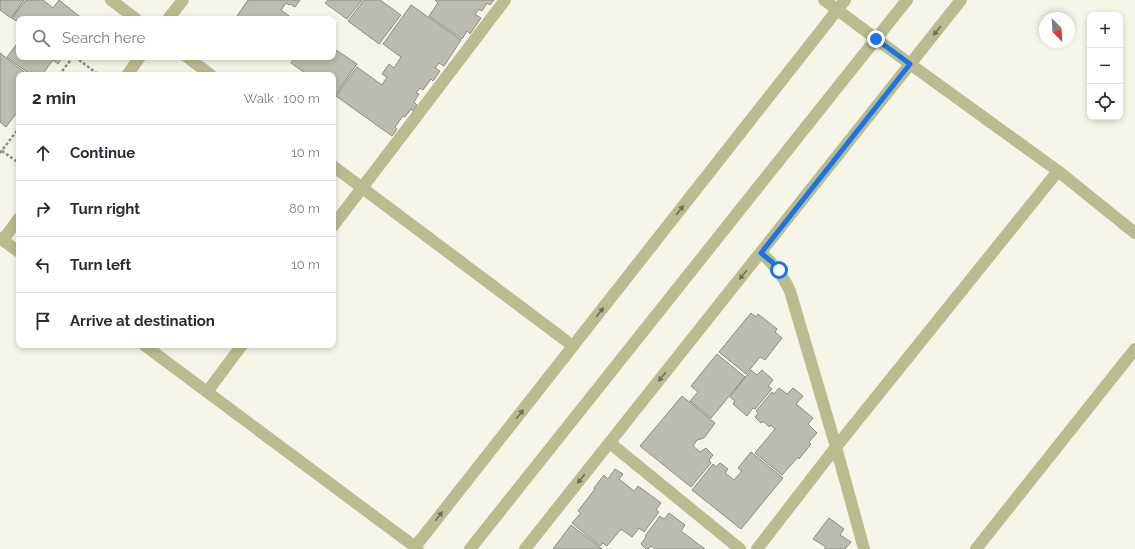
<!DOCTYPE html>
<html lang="en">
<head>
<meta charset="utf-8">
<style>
	body { margin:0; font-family:Raleway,sans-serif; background:#f7f7f7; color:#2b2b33 }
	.controls { position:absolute; right:12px; top:12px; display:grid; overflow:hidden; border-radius:8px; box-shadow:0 2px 6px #0003 }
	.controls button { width:36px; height:36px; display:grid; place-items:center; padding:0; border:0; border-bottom:1px solid #e1e1e2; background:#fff; color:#2b2b33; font:20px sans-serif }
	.compass { position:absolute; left:1039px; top:12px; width:36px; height:36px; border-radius:50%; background:#fff; box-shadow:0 2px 6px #0003; rotate:156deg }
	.stop { position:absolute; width:12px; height:12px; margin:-9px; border:3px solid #1a73e8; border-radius:50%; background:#fff }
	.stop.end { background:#1a73e8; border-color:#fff; box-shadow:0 1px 4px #0008 }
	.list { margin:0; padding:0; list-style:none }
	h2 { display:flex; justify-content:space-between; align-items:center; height:52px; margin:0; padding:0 16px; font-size:17px }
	h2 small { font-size:13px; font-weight:400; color:#7c7c81 }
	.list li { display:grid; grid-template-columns:26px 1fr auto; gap:12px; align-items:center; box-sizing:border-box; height:56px; padding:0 16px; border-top:1px solid #e1e1e2 }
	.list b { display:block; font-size:15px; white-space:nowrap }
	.list em { font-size:13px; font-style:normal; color:#7c7c81 }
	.icon { flex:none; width:22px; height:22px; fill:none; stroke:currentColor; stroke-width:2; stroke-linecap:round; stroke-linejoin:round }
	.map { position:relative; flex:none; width:1135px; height:549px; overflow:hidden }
	.search { position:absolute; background:#fff; box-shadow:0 2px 6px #0003; left:16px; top:16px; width:320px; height:44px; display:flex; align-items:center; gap:10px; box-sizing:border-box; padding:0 14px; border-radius:8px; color:#7c7c81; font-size:15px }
	.panel { position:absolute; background:#fff; box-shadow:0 2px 6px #0003; left:16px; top:72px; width:320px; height:276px; border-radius:8px }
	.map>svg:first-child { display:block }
	.building { fill:#bbbbae; stroke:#8b8b7f }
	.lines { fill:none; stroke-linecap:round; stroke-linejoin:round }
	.path { stroke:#8e8e85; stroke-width:2.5; stroke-dasharray:3 2; stroke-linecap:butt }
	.minor { stroke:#bbbb90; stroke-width:12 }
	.oneway { fill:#6d6d59 }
	.route { stroke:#1a73e8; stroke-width:5 }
</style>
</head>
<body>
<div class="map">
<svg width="1135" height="549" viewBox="0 0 1135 549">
	<rect width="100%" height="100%" fill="#f5f5e8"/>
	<path class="building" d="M0,0H24L11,18L0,10Z
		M26,0H43L53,8L59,0L83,19H19V23L12,18Z
		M248,0H300L295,7L290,4L289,5L286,3L281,10L293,19H235Z
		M328,0H362L347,19L325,3Z
		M364,0H380L401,15L379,44L348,21Z
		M435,0H494L490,5L487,3L482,11L479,9L475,14L481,18L470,34L467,31L462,39L429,16L438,3Z
		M411,5L461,40L444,66L439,63L435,68L440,71L433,81L431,79L423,90L420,88L416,93L419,94L414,102L417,105L413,111L411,109L405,117L403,116L395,127L397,129L392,136L336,96L357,67L382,85L387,77L382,74L389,64L394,68L401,57L383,44Z
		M19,41V57H63L58,64L53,60L42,75H31L7,57Z
		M333,48L357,64L336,94L333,92V75H308L291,63L295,57H333Z
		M0,53L28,75H19V110L6,127L0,122Z
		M751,313L756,317L758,314L777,329L775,332L782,338L765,360L760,357L746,374L719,352Z
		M717,354L745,377L711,418L690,401L698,392L691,386Z
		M751,370L757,375L762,370L773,380L768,386L772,389L755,409L753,408L747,416L733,404L735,401L730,397Z
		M779,388L787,394L793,388L803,396L796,404L813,418L808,424L817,433L809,442L811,444L799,459L798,457L782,475L755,453L775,429L771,425L769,427L763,421L761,423L755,417L758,413L756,411L772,392L774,394Z
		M682,396L715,423L704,438L697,440L693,446L700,452L706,448L713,455L709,460L711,463L691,487L640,446Z
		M751,452L783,478L741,529L692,490L713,464L716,467L720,463L728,469L725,473L734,480L742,471L738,468Z
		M615,469L623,474L619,479L634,491L638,486L661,503L656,510L659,512L644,532L639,528L632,537L621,529L607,546L603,543L600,546L572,523L581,513L578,511L595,489L594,488L604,475L608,479Z
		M669,513L685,525L681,531L705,549H655L651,546L648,549H646L641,544L646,537L645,536L660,516L664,519Z
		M829,518L844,529L840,535L851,542L845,549H824L826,547L813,539Z
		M571,525L602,549H553Z"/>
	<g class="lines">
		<path class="path" d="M75,57L99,75
			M59,75L73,57
			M2,151L19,163
			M0,153L19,128"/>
		<path class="minor" d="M111,0L136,19
			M824,0L910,64L1058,171L1135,233
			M168,19L183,0
			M187,57L211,75
			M127,75L140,57
			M333,166L573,346
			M333,226L505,0
			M0,238L19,252
			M3,240L19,218
			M761,253C774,264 783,275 790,291L836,447L864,549
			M144,345L418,549
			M207,392L242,345
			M610,443L740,549
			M415,547L845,0
			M470,549L907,0
			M525,549L961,0
			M757,549L836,447L1058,171
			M976,549L1135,349"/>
	</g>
	<defs><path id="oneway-solid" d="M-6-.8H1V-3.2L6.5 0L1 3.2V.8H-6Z"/></defs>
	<g class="oneway">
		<use href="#oneway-solid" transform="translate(937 31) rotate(128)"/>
		<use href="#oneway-solid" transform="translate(680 210) rotate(-52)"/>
		<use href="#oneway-solid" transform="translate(743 275) rotate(129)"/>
		<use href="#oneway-solid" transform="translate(600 312) rotate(-52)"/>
		<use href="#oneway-solid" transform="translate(662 377) rotate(129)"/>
		<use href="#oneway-solid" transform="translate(520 414) rotate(-52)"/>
		<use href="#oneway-solid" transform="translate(581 479) rotate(129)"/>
		<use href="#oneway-solid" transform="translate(439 516) rotate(-52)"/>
	</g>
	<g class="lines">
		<path class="route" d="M779,270L772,262L761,253L910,64L876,39"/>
	</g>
</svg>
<div class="controls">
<button>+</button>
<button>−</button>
<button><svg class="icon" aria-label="locate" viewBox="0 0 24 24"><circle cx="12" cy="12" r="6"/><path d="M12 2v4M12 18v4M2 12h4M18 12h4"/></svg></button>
</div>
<svg class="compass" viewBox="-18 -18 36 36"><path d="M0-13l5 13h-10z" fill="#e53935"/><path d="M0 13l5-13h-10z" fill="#7c7c81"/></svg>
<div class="stop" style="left:779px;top:270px"></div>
<div class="stop end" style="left:876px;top:39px"></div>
<div class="search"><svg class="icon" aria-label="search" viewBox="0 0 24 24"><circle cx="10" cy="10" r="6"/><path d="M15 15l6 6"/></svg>Search here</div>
<section class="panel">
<h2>2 min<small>Walk · 100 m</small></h2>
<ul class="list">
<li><svg class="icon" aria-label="ahead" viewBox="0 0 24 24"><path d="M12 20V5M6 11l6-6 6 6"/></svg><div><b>Continue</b></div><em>10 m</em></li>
<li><svg class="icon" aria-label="right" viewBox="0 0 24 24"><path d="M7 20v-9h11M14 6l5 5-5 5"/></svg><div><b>Turn right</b></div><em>80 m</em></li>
<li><svg class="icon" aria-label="left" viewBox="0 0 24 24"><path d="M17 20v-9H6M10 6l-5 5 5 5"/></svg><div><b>Turn left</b></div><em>10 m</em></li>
<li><svg class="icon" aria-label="arrive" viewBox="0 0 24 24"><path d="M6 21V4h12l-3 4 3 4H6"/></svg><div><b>Arrive at destination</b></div></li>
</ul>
</section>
</div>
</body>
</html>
